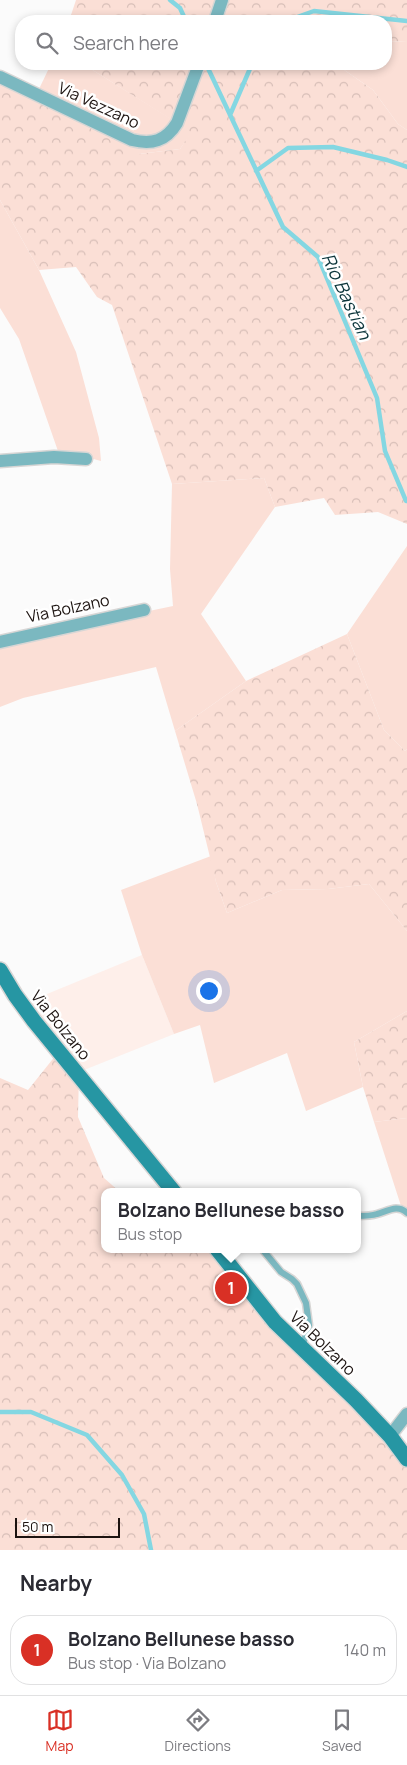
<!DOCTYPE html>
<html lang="en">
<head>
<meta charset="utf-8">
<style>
	body { margin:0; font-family:Manrope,sans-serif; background:#f2f2f3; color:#2b2b33 }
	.scale { position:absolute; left:15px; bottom:12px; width:105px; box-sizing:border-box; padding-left:5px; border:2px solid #1c1310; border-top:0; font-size:14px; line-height:18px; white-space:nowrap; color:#1c1310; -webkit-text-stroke:4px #fff; paint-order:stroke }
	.you { position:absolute; left:208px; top:990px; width:18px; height:18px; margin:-12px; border:4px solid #fff; border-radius:50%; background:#1a73e8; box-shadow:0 0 0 8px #1a73e833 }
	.badge { display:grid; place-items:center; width:32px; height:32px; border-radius:50%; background:#d93025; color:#fff; font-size:16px; font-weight:700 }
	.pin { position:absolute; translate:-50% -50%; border:2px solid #fff; box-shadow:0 1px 5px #0006 }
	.popup { position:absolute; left:101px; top:1188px; width:260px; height:65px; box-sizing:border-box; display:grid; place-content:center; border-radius:10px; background:#fff; filter:drop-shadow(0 1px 4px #0005); font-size:16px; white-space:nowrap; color:#7c7c81 }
	.popup b { font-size:19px; color:#2b2b33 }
	.popup::after { content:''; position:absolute; left:50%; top:100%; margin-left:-10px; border:10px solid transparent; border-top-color:#fff }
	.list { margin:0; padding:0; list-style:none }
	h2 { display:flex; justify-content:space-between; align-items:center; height:65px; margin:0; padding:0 20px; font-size:21px }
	h2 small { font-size:16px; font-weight:400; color:#7c7c81 }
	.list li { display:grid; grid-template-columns:32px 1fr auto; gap:15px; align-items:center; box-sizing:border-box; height:70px; margin:0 10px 10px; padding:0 10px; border:1px solid #e1e1e2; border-radius:20px }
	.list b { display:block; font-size:19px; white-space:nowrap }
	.list p { margin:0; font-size:16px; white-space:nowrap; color:#7c7c81 }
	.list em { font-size:16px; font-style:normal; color:#7c7c81 }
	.icon { flex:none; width:28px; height:28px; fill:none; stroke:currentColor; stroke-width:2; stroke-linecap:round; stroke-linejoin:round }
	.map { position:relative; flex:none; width:407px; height:1550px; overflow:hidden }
	.search { position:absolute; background:#fff; box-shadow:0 2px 8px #0003; left:15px; right:15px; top:15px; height:55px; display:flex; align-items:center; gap:12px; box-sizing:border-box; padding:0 18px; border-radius:20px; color:#7c7c81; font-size:19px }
	.sheet { height:145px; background:#fff }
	nav { display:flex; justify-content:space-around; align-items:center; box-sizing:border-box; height:70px; border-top:1px solid #e1e1e2; background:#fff; font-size:14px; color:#7c7c81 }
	nav a { display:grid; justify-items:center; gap:2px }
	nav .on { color:#d93025 }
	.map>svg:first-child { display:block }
	.built { fill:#feefea }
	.green { fill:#fbdfd6 }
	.forest { fill:url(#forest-crowns) }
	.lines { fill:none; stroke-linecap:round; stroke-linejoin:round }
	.stream { stroke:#84d7e2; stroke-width:4.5 }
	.lane-casing { stroke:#d7d6d5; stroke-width:9 }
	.street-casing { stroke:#d7d6d5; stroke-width:15 }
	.secondary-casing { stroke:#d7d6d5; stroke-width:18 }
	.lane { stroke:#7bb8c0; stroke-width:6 }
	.street { stroke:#7bb8c0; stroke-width:12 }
	.secondary { stroke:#2696a3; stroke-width:15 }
	.labels { text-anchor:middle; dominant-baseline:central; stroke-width:5; stroke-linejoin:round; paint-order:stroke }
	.street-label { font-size:16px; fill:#1c1310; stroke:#fff }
	.water-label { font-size:18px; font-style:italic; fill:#0d363b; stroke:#fff }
</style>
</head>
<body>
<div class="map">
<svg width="407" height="1550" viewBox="0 0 407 1550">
	<defs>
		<pattern id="forest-crowns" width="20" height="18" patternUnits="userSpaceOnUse" patternTransform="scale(1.25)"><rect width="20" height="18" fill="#fbdfd6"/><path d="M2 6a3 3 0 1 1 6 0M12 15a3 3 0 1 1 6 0" fill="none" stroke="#d7beb7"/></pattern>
	</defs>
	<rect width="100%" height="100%" fill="#fbfbfb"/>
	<path class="built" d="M142,955L174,1034L79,1072L25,1003Z"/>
	<path class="green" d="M386,41L407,42V130L398,124L373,90L340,67L338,64H386Z
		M51,64H83L192,132L180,149L139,154L39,89Z
		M0,200L39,270L76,352L99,438L101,461L86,457L59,454L19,339L0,308Z
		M264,478L275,507L201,614L246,681L175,731L156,667L23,698L0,707V645L44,633L173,606L170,569L172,484Z
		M407,546V749L405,751L384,730L347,634Z
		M211,856L216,882L227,913L282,890L328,889L369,884L407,931V1011L354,1042L363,1087L306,1111L287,1053L214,1083L200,1025L174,1034L142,955L121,890Z
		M407,1118V1212L401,1206L374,1122Z"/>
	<path class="forest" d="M76,0H407V42L386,41V21H69Z
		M83,64H338L340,67L373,90L398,124L407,130V524L378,512L335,515L324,498L275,507L264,478L172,484L112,305L97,297L76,267L39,270L0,200V70L134,135L139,154L180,149L191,132Z
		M347,634L384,730L405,751L407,749V931L369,884L328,889L282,890L227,913L216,882L197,804L175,731L246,681Z
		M407,1011V1118L374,1122L363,1087L354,1042Z
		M60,1050L79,1072L78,1117L104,1178L120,1192H105V1249H214L299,1353L389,1444L407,1467V1550H0V1078L28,1090Z"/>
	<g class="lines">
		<path class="stream" d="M170,0L180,8L186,21
			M286,21L314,11L407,21
			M206,64L283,227L318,257L377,398L385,451L406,501H407
			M230,115L252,64
			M256,171L288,148L333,147L387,160L407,167
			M0,1412H31L87,1435L122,1475L144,1514L151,1550"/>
		<g class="lane-casing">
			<path id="lane" d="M357,1216C364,1216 371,1216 377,1214C388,1211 398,1204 407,1213
				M262,1249L281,1272L292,1279L297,1284L306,1303L309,1325L302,1347"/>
		</g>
		<g class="street-casing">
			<path id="street" d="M215,21L222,0
				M0,77L132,140C152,145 166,141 177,123L199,64
				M0,461L54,457L86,459
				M0,642L144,610
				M390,1436L407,1414"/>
		</g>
		<g class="secondary-casing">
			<path id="secondary" d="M0,970L15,995L34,1021L174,1192
				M217,1249L275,1322L356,1400L390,1436L407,1459"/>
		</g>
		<use href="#lane" class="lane"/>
		<use href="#street" class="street"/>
		<use href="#secondary" class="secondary"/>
	</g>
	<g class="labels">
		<g class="street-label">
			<text transform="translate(99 105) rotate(25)">Via Vezzano</text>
			<text transform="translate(68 608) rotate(-12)">Via Bolzano</text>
			<text transform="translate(61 1025) rotate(51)">Via Bolzano</text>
			<text transform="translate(323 1343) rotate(44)">Via Bolzano</text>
		</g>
		<g class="water-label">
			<text transform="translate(347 296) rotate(65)">Rio Bastian</text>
		</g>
	</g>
</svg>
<div class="scale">50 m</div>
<div class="you"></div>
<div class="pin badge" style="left:231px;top:1288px">1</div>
<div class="popup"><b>Bolzano Bellunese basso</b>Bus stop</div>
<div class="search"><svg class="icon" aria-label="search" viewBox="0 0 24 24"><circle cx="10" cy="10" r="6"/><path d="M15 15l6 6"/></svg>Search here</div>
</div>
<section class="sheet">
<h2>Nearby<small></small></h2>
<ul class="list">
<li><span class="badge">1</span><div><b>Bolzano Bellunese basso</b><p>Bus stop · Via Bolzano</p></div><em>140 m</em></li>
</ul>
</section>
<nav>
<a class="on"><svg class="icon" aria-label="map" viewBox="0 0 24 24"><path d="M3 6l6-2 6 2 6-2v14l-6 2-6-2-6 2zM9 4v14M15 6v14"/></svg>Map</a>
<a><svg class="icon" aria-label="directions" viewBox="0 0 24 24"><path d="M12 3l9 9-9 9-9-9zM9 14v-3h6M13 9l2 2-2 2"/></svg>Directions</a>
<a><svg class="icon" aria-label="saved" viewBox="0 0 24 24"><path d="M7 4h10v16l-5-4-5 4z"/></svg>Saved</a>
</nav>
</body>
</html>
